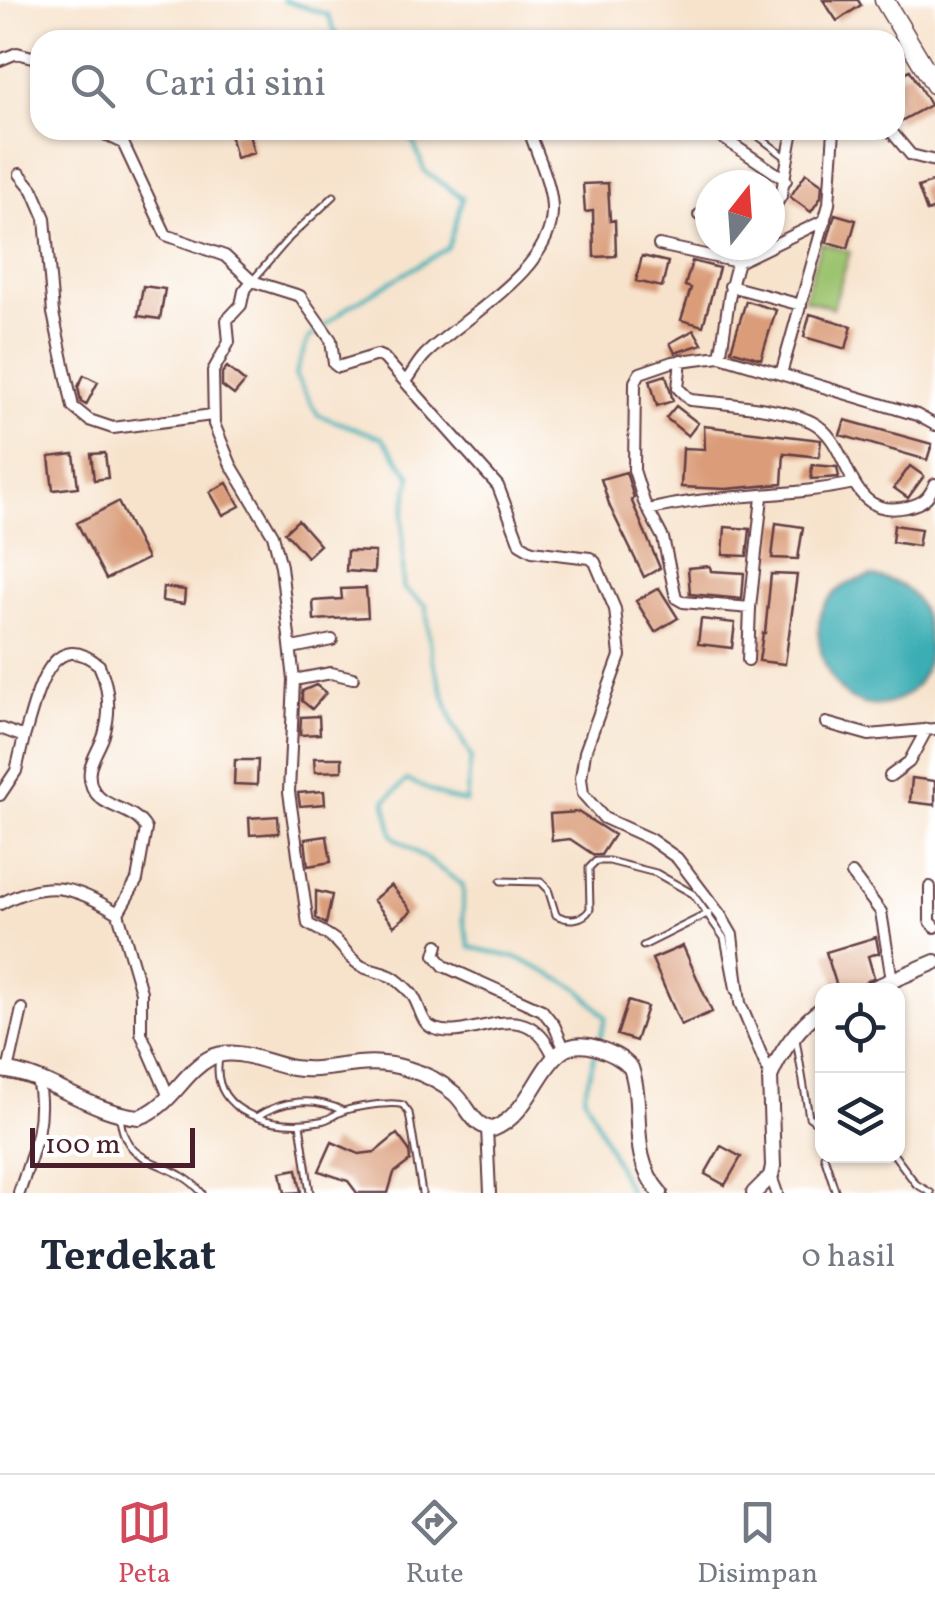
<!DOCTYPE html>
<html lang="id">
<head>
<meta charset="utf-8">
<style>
	body { margin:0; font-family:Vollkorn,serif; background:#f6f6f7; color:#1f2937 }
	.controls { position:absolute; right:30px; bottom:30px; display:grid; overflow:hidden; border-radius:20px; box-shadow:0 2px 8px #0004 }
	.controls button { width:90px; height:90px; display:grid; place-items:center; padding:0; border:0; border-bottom:2px solid #e0e1e3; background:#fff; color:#1f2937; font:50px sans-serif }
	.compass { position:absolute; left:695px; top:170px; width:90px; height:90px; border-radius:50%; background:#fff; box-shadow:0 2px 8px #0004; rotate:17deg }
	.scale { position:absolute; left:30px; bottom:25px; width:165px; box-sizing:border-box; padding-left:10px; border:5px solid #4a1f2b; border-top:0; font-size:28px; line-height:35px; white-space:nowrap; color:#4a1f2b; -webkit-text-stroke:8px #fff; paint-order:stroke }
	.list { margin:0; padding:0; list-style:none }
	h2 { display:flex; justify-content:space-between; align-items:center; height:130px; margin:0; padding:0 40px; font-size:42px }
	h2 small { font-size:32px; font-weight:400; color:#747a83 }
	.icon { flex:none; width:55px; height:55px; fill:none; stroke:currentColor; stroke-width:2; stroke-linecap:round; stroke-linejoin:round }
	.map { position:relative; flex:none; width:935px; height:1193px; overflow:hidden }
	.search { position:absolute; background:#fff; box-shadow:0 2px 8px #0004; left:30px; right:30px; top:30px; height:110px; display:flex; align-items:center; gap:25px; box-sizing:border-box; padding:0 35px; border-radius:30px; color:#747a83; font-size:38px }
	.sheet { height:280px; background:#fff }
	nav { display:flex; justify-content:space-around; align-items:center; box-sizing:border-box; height:140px; border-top:2px solid #e0e1e3; background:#fff; font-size:28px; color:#747a83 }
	nav a { display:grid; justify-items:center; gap:5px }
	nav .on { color:#d1495b }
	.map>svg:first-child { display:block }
	.green { fill:#9dc46f; stroke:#74724d; stroke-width:2.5 }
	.water { fill:#3badb4; stroke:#426670; stroke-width:2.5 }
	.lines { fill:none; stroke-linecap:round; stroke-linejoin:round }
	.stream { stroke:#3badb4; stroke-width:4 }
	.building { fill:#da9c79 }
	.lane-casing { stroke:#643c43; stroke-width:9 }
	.street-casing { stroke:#643c43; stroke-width:14 }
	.secondary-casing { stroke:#643c43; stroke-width:18 }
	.highway-casing { stroke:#643c43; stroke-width:21 }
	.lane { stroke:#fff; stroke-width:5 }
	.street { stroke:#fff; stroke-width:10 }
	.secondary { stroke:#fff; stroke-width:14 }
	.highway { stroke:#fff; stroke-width:18 }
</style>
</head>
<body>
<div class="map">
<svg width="935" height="1193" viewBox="0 0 935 1193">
	<rect width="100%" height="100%" fill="#fff"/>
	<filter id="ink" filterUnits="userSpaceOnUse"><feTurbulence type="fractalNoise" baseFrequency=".01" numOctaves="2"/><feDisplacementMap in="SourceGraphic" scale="20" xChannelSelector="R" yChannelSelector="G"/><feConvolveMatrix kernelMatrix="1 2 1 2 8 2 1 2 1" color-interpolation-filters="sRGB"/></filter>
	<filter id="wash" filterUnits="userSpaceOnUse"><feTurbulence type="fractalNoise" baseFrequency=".0048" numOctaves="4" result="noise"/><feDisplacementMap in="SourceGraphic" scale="40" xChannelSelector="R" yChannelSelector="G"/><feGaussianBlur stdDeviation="2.25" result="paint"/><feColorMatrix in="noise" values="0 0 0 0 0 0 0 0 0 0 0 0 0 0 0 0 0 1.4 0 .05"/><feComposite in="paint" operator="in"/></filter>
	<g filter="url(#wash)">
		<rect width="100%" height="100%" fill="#f7e3cc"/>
		<path class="green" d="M821,243L850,252L833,308L804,299Z"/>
		<path class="water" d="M872,576C882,578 893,580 902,586C926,602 935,643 925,669C914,698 880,716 850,698C824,681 808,628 827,602C838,586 855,580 872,576Z"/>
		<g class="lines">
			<path class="stream" d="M283,0L328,15L338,40
				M397,130L411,136L425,172L463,198L448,248L348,307L308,339L295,375L318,415L382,438L411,476L403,517V588L426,606L432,658L453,723L471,757L466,802L447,798L407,780L385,801L393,836L463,885V918L470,947L520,959L578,988L606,1017L598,1045
				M595,1054L584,1095L630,1193"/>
		</g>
		<g id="blocks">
			<path class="building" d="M823,0H858L861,5L837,21Z
				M910,70L930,105L899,122L895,114V79Z
				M248,130L254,153L236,158L230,134Z
				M806,173L822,184L821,197L811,212L790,197Z
				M935,181V209L927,212L918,187Z
				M608,183L610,221L615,220L616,256L594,257L593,211L585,212L583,184Z
				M835,214L856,220L848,248L827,242Z
				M642,256L668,262L662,287L636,281Z
				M692,261L719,268L703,326L681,320L691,288L685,286Z
				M143,286L165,289L160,319L138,316Z
				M746,301L776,310L761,359L731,350Z
				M810,314L852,326L846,349L804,337Z
				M694,330L702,344L675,353L670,343Z
				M227,367L245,382L234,395L222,386V373Z
				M84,375L98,382L86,405L81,402L78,387Z
				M666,375L673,401L657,406L650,380Z
				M676,406L698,423L688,436L666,418Z
				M845,420L932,444L927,460L840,435Z
				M704,426L821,440L819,457L784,453L782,484L726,489L681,487L683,448L705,449Z
				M105,453L108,478L94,480L91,454Z
				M74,454L78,487L53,490L49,457Z
				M812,465L837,467L839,477L811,479Z
				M910,466L924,476L908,498L894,488Z
				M626,472L634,498L631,499L660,568L644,577L610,507L601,479Z
				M227,483L240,506L223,515L210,492Z
				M118,502L147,559L106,579L77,523Z
				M298,520L320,545L307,557L285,532Z
				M776,523L803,527L798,559L772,558Z
				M894,525L921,529L918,546L892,542Z
				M725,527L750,529L747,556L723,555Z
				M347,551L375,552L374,573L346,571Z
				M710,566L711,571L744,573L742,599L690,594L688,568Z
				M771,574L797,575L785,664L759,661L763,633H765Z
				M163,587L185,590L184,604L162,601Z
				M366,588L368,617L314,620L313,601L342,599L341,589Z
				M659,588L678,618L655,632L636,601Z
				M701,619L735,623L732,648L698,644Z
				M316,685L326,693L312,709L302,701V691Z
				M319,716L320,734L300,735L301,717Z
				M314,758H342V771L315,772Z
				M235,760H258L257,785L234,784Z
				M912,778L935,781V805L910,802Z
				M324,791L325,804L300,806L298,793Z
				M578,812L614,835L601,855H594L570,839L552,841L550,814Z
				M278,816L279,833L250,835L249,818Z
				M327,836L331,862L308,866L305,839Z
				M391,885L412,911L394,926L373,900Z
				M316,891L332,895L326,924L316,918Z
				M876,937L879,953L868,956L874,977L858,987L838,990L826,952Z
				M683,946L712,1012L681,1025L652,959Z
				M628,1001L647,1007L636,1041L617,1035Z
				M397,1134L409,1150L410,1161L394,1173L388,1193H357L348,1181L319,1171L332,1142L359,1154L375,1152Z
				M721,1146L741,1157L725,1185L705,1174Z
				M297,1169L301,1192L285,1193L281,1172Z"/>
		</g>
	</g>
	<g filter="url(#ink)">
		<use href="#blocks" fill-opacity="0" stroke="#643c43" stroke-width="2.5"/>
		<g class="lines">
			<g class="lane-casing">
				<path id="lane" d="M750,130L787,158
					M253,280L289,238L334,196
					M501,881L541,882L548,889L556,915C568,921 583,921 590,909L589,868L596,861H609L656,873L693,894L724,938L734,991
					M643,946L709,913
					M796,1039L809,1117L822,1127
					M219,1058C209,1115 276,1130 320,1121C329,1120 333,1115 341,1112C352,1107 392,1101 403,1105L409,1113L422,1193
					M120,1116C124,1171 173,1157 202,1193
					M256,1117C282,1100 315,1096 343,1111
					M300,1124L310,1193
					M824,1156L836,1193
					M895,1156L916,1184L931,1193"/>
			</g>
			<g class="street-casing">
				<path id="street" d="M0,60L17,53L40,59
					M96,130L123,143L166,235L225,256L252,281L300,296L331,340L334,364L338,367L377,355L384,358L498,486L520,544L532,551L590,558L595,562L615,609L620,656L585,752L581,778L583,794L604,818L650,839L677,858L721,916L732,935L740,1003L770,1076
					M711,130L786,180
					M890,130L911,155L935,161
					M20,174L33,190L45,218L53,313L73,407L89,420L113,428L212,415
					M770,214L781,196L793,130
					M699,215H710
					M659,245L738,262
					M252,281L244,291L241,305L227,320L229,342L213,371L214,424L231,465L273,535L281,566L294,680L289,792L308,924C317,929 326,933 335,940C344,948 352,962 363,967C389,977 388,970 410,992C421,1003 419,1024 435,1029C473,1043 524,991 553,1055
					M730,286L801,305
					M720,356C727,324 727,293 738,262L825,220
					M681,360L678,388L690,400C721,403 785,408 812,422C854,443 843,521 907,507C923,503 928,499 935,484
					M781,374L829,204L834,130
					M407,380C413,372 418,362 425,355C462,318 551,271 552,212C553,186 537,155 529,130
					M762,497L750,608L683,602L676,598L663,538L644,502L634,470L635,382L640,373L672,362L720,356L917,415L935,425
					M648,510C716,493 786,498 854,483
					M292,648L332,640
					M748,660L750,608
					M294,680L331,673L353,678
					M826,723L869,735L935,729
					M0,728L24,737C35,705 48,622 99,665C109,687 111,711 104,735C98,753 84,767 92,787C102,810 134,806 146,829L137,880L118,913
					M890,776L909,762L927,729
					M0,795L16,771L24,737
					M852,874L881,912L892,980
					M930,887V921L935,927
					M0,904C47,878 74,886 118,913L141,992V1033L169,1097
					M438,945L435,955L444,966L542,1010L554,1025L564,1048
					M8,1071L22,1009
					M487,1128L490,1193
					M771,1176L777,1193
					M19,1193C31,1157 47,1119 37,1080"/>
			</g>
			<g class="secondary-casing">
				<path id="secondary" d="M867,991L935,962
					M0,1070C49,1074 90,1113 139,1117C170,1108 183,1072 210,1058C236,1045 267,1064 293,1068C332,1074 362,1054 408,1069C425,1074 441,1082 455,1094C469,1107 472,1126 493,1129C541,1110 541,1029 597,1048C611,1053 621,1057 631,1068C645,1110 627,1155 660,1193
					M754,1193L771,1176L773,1166L770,1077C780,1052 800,1024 822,1009"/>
			</g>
			<g class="highway-casing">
				<path id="highway" d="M884,0L935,85"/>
			</g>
			<use href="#lane" class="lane"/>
			<use href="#street" class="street"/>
			<use href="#secondary" class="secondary"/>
			<use href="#highway" class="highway"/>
		</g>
	</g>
</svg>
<div class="controls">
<button><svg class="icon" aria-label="locate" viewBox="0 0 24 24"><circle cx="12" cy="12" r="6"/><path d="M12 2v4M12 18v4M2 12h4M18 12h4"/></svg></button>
<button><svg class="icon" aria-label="layers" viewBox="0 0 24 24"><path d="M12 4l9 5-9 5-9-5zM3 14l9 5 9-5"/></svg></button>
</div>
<svg class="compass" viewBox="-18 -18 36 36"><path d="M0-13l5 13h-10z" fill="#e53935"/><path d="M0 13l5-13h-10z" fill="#747a83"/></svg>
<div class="scale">100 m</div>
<div class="search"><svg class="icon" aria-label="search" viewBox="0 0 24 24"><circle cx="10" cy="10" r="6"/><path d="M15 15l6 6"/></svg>Cari di sini</div>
</div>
<section class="sheet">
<h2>Terdekat<small>0 hasil</small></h2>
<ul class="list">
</ul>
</section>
<nav>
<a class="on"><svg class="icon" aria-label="map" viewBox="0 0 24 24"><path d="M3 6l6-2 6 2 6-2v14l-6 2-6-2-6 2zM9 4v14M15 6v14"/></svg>Peta</a>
<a><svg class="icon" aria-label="directions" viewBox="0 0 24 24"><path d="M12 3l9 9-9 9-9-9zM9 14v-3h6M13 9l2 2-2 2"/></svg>Rute</a>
<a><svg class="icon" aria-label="saved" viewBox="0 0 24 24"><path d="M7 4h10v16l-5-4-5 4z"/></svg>Disimpan</a>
</nav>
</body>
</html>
